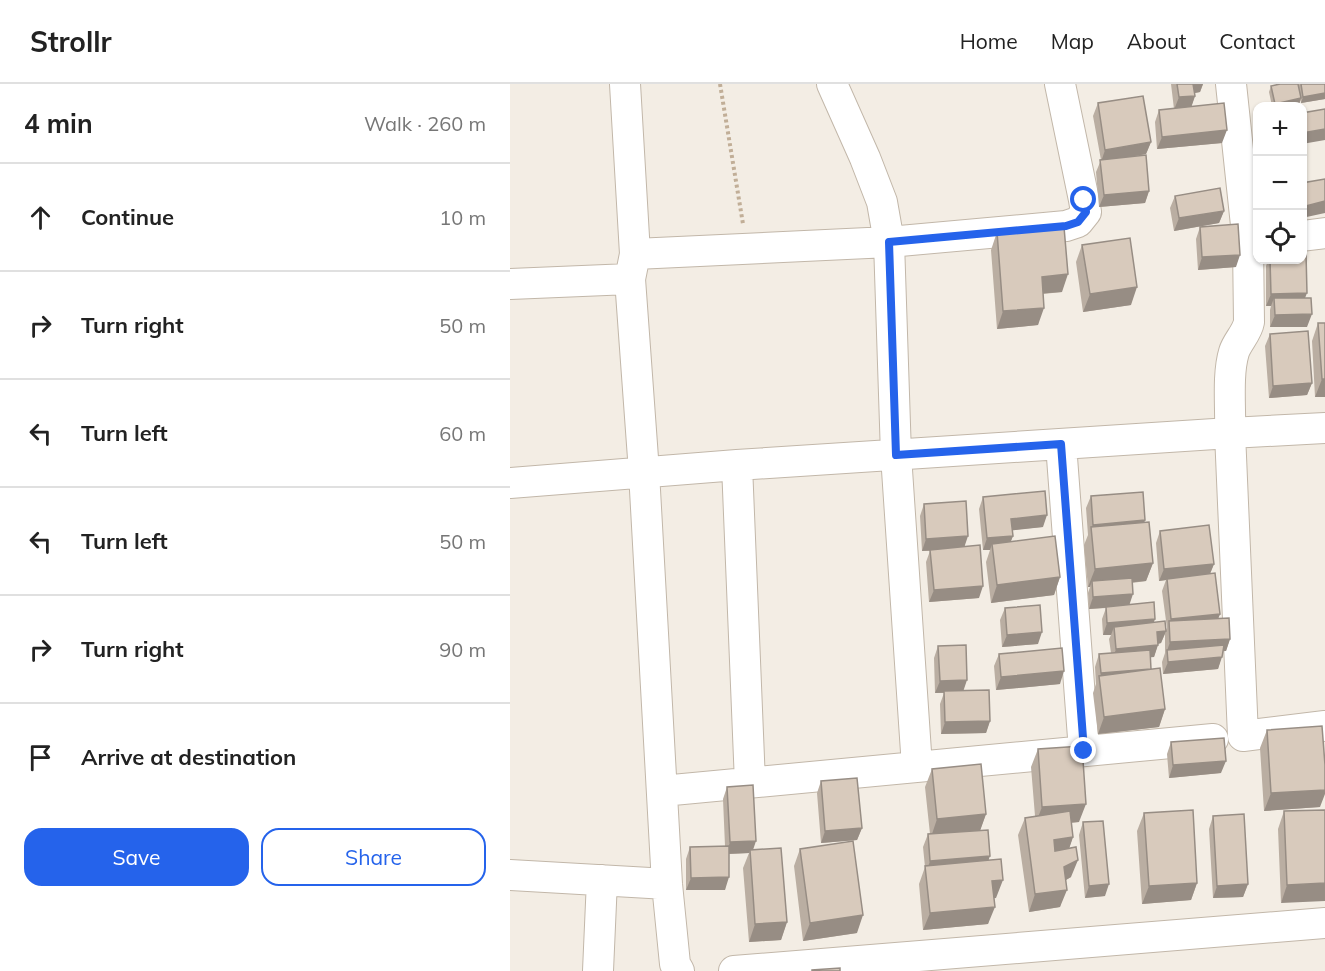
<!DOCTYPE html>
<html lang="en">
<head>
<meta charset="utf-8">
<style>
	body { margin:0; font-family:Mulish,sans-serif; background:#f2f2f2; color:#222 }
	.controls { position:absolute; right:18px; top:18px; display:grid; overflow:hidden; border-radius:12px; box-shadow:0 2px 4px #0004 }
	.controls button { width:54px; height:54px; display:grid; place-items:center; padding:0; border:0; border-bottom:2px solid #e0e0e0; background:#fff; color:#222; font:30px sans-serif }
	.stop { position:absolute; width:18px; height:18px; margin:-14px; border:4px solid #2563eb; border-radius:50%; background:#fff }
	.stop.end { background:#2563eb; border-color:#fff; box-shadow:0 2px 6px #0008 }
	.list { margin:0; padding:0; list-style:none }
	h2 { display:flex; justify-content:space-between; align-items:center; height:78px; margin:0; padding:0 24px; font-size:26px }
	h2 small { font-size:20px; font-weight:400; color:#767676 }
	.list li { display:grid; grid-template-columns:39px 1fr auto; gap:18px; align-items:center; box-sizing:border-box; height:108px; padding:0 24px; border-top:2px solid #e0e0e0 }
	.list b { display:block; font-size:22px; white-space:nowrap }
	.list em { font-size:20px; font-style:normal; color:#767676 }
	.actions { display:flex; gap:12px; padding:18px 24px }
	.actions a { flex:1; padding:14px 0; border:2px solid #2563eb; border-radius:18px; text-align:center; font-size:21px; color:#2563eb }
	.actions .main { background:#2563eb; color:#fff }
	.icon { flex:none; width:33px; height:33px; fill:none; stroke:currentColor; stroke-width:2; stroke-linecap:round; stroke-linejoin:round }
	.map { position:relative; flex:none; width:815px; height:887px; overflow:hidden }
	header { display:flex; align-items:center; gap:36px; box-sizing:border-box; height:84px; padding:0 30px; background:#fff; border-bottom:2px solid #e0e0e0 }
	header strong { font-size:28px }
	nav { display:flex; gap:33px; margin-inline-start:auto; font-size:21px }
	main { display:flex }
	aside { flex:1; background:#fff }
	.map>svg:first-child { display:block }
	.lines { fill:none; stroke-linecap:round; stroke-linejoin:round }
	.minor-casing { stroke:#c2b7a9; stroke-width:32 }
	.path { stroke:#c1ae97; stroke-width:4; stroke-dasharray:3 3; stroke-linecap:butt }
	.minor { stroke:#fff; stroke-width:30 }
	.wall { fill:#baaea2 }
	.shaded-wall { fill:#978d84 }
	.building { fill:#d8cabc; stroke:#978d84; stroke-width:1.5 }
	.route { stroke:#2563eb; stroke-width:8 }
</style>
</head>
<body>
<header>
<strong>Strollr</strong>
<nav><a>Home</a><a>Map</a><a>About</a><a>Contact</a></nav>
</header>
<main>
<aside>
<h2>4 min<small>Walk · 260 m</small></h2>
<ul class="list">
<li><svg class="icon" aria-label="ahead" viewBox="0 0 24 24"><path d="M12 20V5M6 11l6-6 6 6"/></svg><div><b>Continue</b></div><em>10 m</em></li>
<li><svg class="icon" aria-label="right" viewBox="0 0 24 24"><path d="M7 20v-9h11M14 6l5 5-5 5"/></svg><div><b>Turn right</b></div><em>50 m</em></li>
<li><svg class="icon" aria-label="left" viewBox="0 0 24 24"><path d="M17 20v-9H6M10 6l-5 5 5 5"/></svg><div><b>Turn left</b></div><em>60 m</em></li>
<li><svg class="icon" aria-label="left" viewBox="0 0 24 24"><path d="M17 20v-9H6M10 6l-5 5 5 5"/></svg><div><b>Turn left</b></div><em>50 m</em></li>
<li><svg class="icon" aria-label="right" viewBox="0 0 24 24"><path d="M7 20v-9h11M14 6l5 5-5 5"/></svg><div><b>Turn right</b></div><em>90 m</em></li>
<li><svg class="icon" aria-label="arrive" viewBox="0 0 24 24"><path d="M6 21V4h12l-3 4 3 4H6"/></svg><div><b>Arrive at destination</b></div></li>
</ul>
<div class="actions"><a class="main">Save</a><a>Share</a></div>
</aside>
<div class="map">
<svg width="815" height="887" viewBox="0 0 815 887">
	<rect width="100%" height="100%" fill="#f3ede4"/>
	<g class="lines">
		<g class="minor-casing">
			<path id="minor" d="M115,0L125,170L120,195L134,388L157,800L165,880L169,887
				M322,0L355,74L372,118L379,158L386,371L407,683
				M721,0L738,160L739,238C737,249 727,258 724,268C717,291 721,325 720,349L815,344
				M792,152L815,149
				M125,170L379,158L556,142L568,138L576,128L574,116L550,0
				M0,200L120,195
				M551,360L574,667
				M227,381L240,699
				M0,399L227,381L720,349L733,652L815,642
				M152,707L703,655
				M0,791L157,800
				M88,887L92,796
				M224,887L815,839"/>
		</g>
		<path class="path" d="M210,0L233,140"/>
		<use href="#minor" class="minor"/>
	</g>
	<path class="wall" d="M661,0H693L690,8L685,9V12L681,23L712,59L647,65L645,38L649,26L664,25Z
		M770,0H815V15L791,19V16L789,20L777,22H762L759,8L761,2Z
		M588,19L641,58L636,70L627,72L639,107L635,119L589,123L586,88L591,76L583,32Z
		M665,112L714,127L709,139L664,147L660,124Z
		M690,143L726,183L688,186L686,155Z
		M487,148L552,208L533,210L528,241L487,245L481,166Z
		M572,161L621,221L573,228L566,178Z
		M758,176H792L797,243H760V226L761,222H756V182Z
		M808,239H815V313H805L802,257Z
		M760,250L802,299L797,311L759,314L755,262Z
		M581,412L635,436L634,439L643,479L636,497L622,499L619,521L656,546L657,544L652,507L656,496L649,497L646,459L650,447L704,480L700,490L710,530L708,535L720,555L716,567H713L708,585L653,590L652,578L655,569V550L651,559L648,560L644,573H640L641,585L655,625L649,643L588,650L583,609L586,600L585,583L589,570L601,569L599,555L601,551H593L592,535L596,524L579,525L578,509L580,503H578L574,461L578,451L576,424Z
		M473,413L533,443L502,446L503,452L501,457L550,493L544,511L481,519L476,478L480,466H473L469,425Z
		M414,420L455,462L469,514L419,518L416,478L420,467H412L410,432Z
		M495,524L528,560L492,563L490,536Z
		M428,562L453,607L480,637L476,649L431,650L430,620L434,609H425L424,574Z
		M489,570L550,600L486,606L484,582Z
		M757,646L810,723L754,727L750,664Z
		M661,658L711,689L659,694L657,670Z
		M528,665L569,738L561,739L563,753L559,764L561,793L556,796L550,823L519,828L508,751L515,734L525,732L521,683Z
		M422,685L476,730L470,746L479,776L486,814H484L478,840L413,846L409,800L415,783L413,763L418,750H420L415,703Z
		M311,697L352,744L347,756L311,759L307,709Z
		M217,703L243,766L277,838L271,856L239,858L233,784L239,769L219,770L215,806H176V775L180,763L215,762L213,715Z
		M815,726L771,819L768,745L774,727Z
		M634,729L687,799L681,816L632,820L627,747Z
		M703,732L738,800L733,813L703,814L699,745Z
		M573,738L595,812L575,814L569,751Z
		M290,765L347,849L293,857L284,782Z"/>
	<path class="shaded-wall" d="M682,0H693L690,8L679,10Z
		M815,9V15L791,19L793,13Z
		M685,12L681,24L664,26L669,13Z
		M791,14L789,20L777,22H764L765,20Z
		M815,45V56L792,60V49Z
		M717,46L712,59L647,65L652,53Z
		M641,58L636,70L591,78L595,66Z
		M639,107L635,119L589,123L594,111Z
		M815,117V129L792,134V123Z
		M714,127L709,139L664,147L669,134Z
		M730,171L726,183L688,186L692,173Z
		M558,190L552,208L526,210L532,193Z
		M627,203L621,221L573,228L580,210Z
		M797,209L792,222L764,214L761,222H756L761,210Z
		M534,224L528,241L487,245L493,227Z
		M802,230L797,243H760L765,231Z
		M812,295H815V313H805Z
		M802,299L797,311L759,314L763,302Z
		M537,431L533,443L497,447L501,435Z
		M635,436L631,449L581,445L583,441Z
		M458,452L454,464L412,467L416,455Z
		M503,452L498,464L482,460L480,466H473L477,454Z
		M643,479L636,497L583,502L582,497L580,503H578L585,485Z
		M704,480L699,492L657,495L656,496L649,497L654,485Z
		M550,493L544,511L481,519L487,501Z
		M473,502L469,514L419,518L424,506Z
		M623,510L619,522L579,525L583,513Z
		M710,530L705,542L659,541L661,535Z
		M645,535L641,547L604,543L601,551H593L597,539Z
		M656,547L651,559L643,561L647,548Z
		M532,548L528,560L492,563L497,551Z
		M720,555L716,567L657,570V567L660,558Z
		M648,561L644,573L602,577L606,565Z
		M712,573L708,585L653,590L658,578Z
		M641,585L590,593L591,589Z
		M554,587L550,600L486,606L491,593Z
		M457,596L453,608L425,609L430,597Z
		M655,625L649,643L588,650L594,633Z
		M480,637L476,649L431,650L435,638Z
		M716,677L711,689L659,694L663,681Z
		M815,706V710L810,723L754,727L761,709Z
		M576,720L569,738L525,741L532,723Z
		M476,730L470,747L421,753L427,735Z
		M352,744L347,756L311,759L315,747Z
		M563,753L557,771L537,774L544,756Z
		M246,757L242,769L240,766L239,769L216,770L220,758Z
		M480,772L475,785L416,789L420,777Z
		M568,776L561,793L547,801L554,783Z
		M219,793L215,806H176L181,794Z
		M493,796L486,814L476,815L482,797Z
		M687,799L681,816L632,820L639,802Z
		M815,799V817L771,819L777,801Z
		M599,800L595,812L575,814L579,802Z
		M738,800L733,813L703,814L707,802Z
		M557,806L550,823L519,828L525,810Z
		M485,823L478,840L413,846L420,829Z
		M353,831L347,849L293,857L300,839Z
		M277,838L271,856L239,858L245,840Z"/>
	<path class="building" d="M667,0H683L685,12L669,13Z
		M770,0H788L791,14L765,20L761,2Z
		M791,0H815V9L793,13Z
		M633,12L641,58L595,66L588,19Z
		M714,19L717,46L652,53L649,26Z
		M815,25V45L792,49V29Z
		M636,71L639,107L594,111L590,76Z
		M815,95V117L792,123V99Z
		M710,104L714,127L669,134L665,112Z
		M728,140L730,171L692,173L690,143Z
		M554,143L558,190L532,193L534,224L493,227L487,148Z
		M620,154L627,203L580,210L572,161Z
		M792,169H796L797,209L761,210L760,176H792Z
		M764,214H801L802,230L765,231Z
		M808,239H815V295H812Z
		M798,247L802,299L763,302L760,250Z
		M535,407L537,431L501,435L503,452L477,454L473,413Z
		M633,408L635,436L583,441L581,412Z
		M456,417L458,452L416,455L414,420Z
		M639,438L643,479L585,485L581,443Z
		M699,441L704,480L654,485L650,447Z
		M545,452L550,493L487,501L482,460Z
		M470,461L473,502L424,506L420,466Z
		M705,489L710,530L661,535L657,495Z
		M622,494L623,510L583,513L582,497Z
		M644,518L645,535L597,539L596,523Z
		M530,521L532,548L497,551L495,524Z
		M719,534L720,555L660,558L659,537Z
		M655,537L656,547L647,548L648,561L606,565L604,543Z
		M456,561L457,596L430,597L428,562Z
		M714,561L712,573L658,578L657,566Z
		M552,564L554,587L491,593L489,570Z
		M640,566L641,585L591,589L589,570Z
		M650,584L655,625L594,633L589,592Z
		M479,606L480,637L435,638L434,607Z
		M812,642L815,681V706L761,709L757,646Z
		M714,654L716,677L663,681L661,658Z
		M572,662L576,720L532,723L528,665Z
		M471,680L476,730L427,735L422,685Z
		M347,694L352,744L315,747L311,697Z
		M243,701L246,757L220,758L217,703Z
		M683,726L687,799L639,802L634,729Z
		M815,726V799L777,801L774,727Z
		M560,727L563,753L544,756L545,767L566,763L568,776L554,783L557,806L525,810L515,734Z
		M734,730L738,800L707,802L703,732Z
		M593,737L599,800L579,802L573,738Z
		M478,746L480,772L420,777L418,750Z
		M343,757L353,831L300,839L290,765Z
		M219,762V793L181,794L180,763Z
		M271,764L277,838L245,840L240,766Z
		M491,775L493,796L482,797L485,823L420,829L415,782Z
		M330,884V887H302V886Z"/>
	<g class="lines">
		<path class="route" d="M574,116L576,128L568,138L556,142L379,158L386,371L551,360L574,667"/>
	</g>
</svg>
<div class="controls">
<button>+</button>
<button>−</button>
<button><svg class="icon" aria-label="locate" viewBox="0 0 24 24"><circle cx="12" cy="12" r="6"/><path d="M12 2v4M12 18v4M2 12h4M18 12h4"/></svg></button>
</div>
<div class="stop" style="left:574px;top:116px"></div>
<div class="stop end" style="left:574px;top:667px"></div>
</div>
</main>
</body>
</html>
